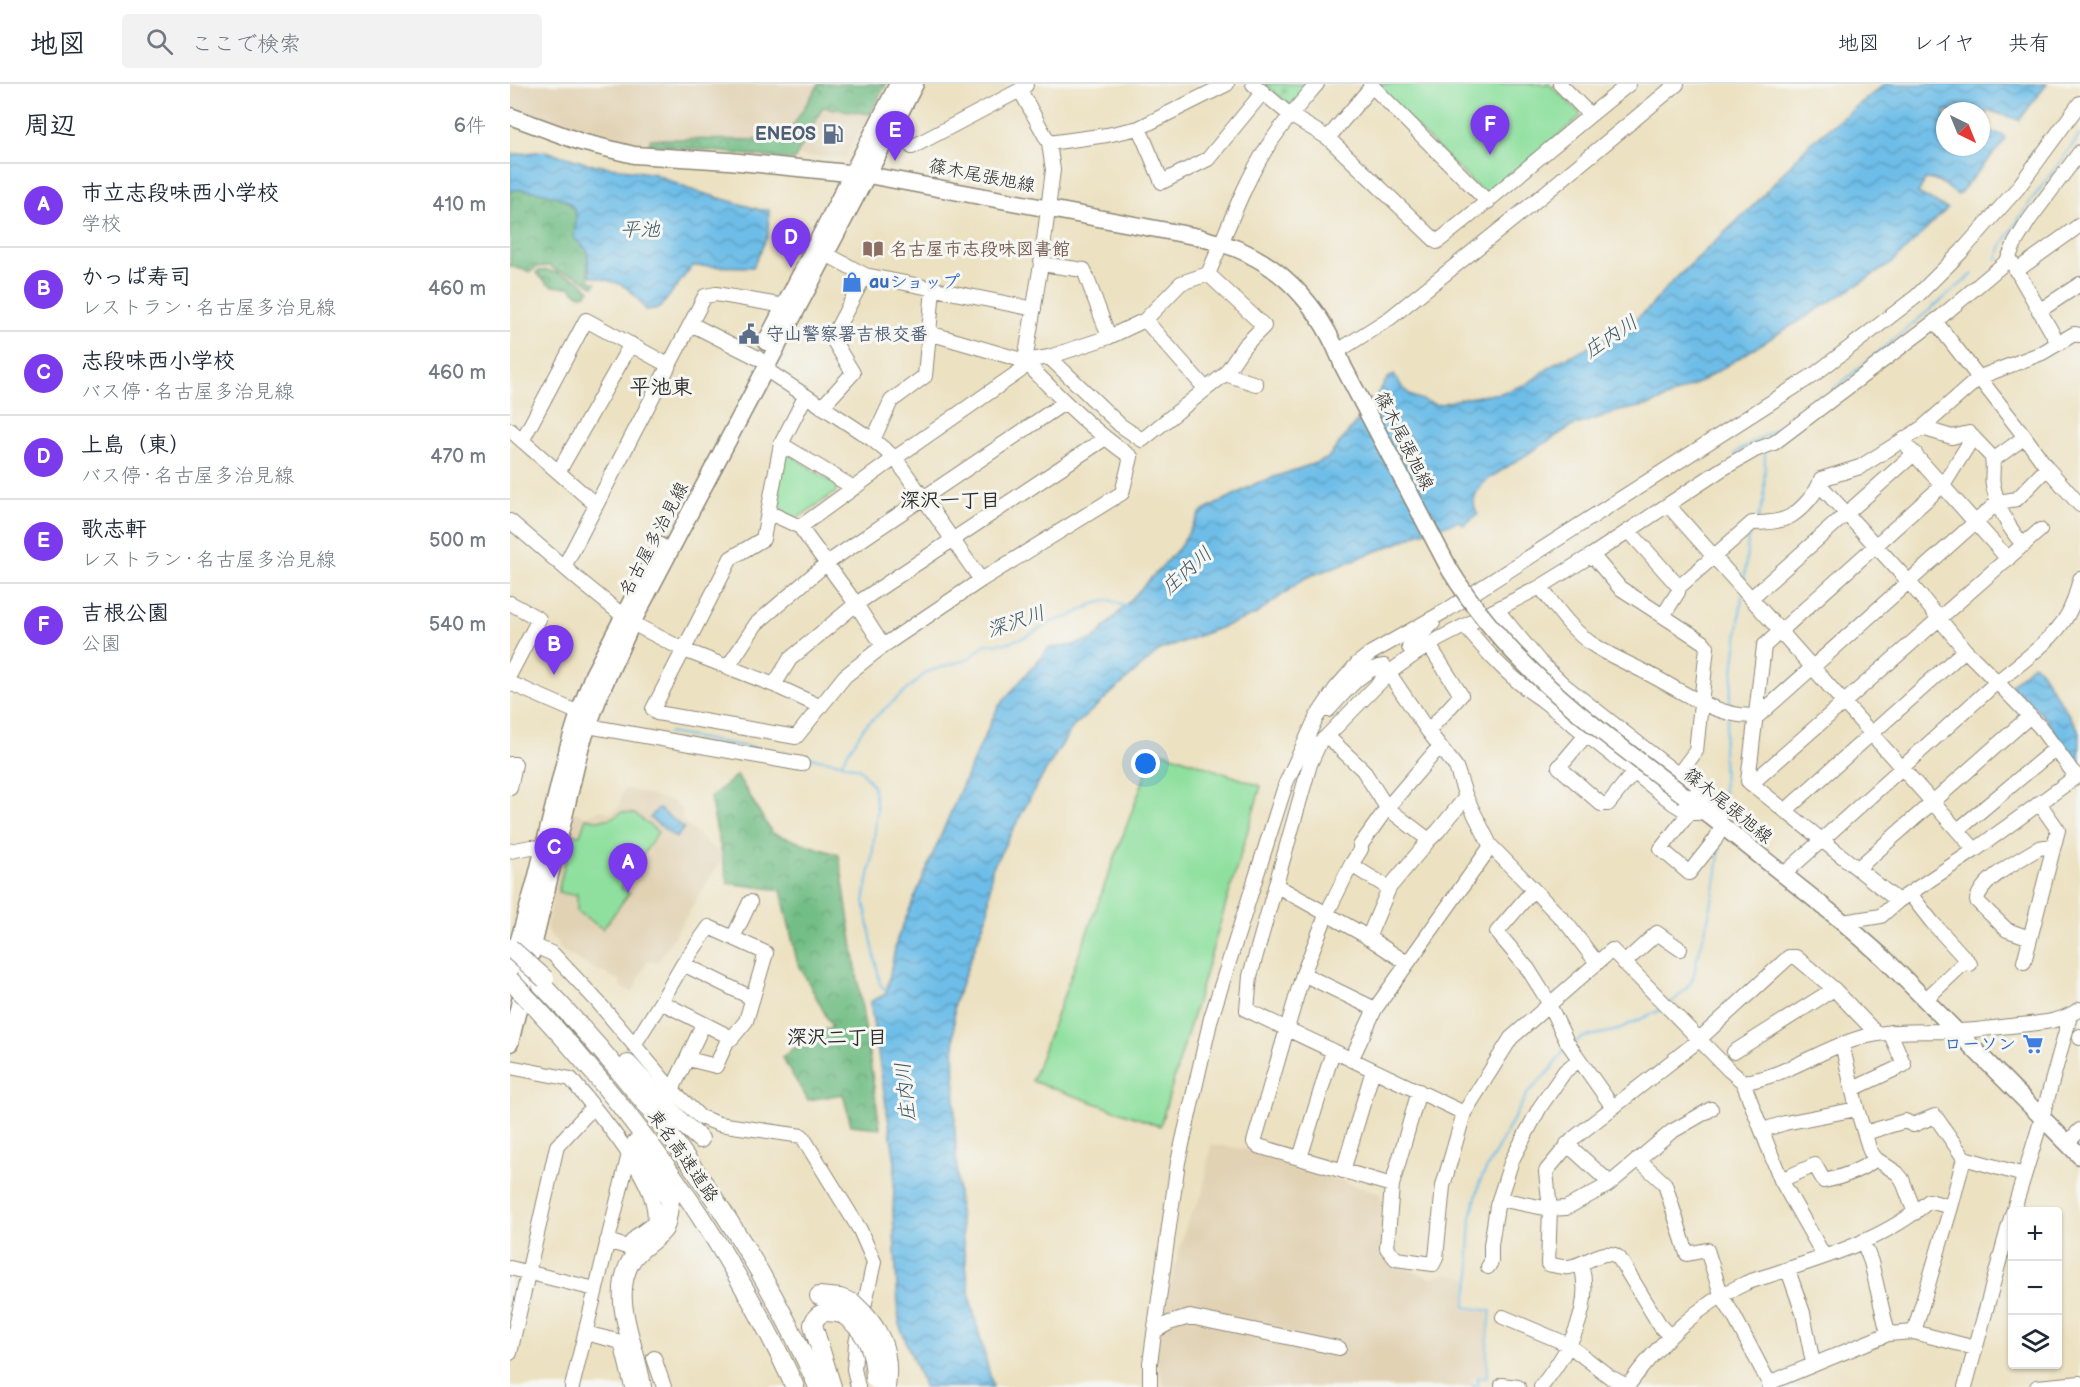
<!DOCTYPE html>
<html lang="ja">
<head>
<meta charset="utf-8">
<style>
	body { margin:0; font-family:"Balsamiq Sans","Klee One",sans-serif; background:#f2f2f3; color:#1f2937 }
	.controls { position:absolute; right:18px; bottom:18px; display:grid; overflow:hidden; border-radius:6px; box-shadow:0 2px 4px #0004 }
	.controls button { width:54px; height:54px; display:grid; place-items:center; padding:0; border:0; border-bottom:2px solid #e0e1e3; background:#fff; color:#1f2937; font:30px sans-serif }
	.compass { position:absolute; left:1426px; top:18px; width:54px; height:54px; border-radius:50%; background:#fff; box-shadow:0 2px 4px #0004; rotate:137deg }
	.you { position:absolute; left:636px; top:680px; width:21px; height:21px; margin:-15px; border:4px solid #fff; border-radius:50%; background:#1a73e8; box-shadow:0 0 0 9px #1a73e833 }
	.badge { display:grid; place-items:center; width:39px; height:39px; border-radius:50%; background:#7c3aed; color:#fff; font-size:20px; font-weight:700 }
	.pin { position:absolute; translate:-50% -50px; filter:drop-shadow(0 2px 3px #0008) }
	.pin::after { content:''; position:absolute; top:32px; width:21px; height:18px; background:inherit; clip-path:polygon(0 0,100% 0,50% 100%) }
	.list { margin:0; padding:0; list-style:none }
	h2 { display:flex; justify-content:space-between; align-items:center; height:78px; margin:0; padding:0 24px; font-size:26px }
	h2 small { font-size:20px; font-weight:400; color:#747a83 }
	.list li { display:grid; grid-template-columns:39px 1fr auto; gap:18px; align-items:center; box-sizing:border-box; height:84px; padding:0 24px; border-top:2px solid #e0e1e3 }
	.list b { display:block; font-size:22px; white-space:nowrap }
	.list p { margin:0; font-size:20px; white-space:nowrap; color:#747a83 }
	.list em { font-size:20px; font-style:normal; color:#747a83 }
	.icon { flex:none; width:33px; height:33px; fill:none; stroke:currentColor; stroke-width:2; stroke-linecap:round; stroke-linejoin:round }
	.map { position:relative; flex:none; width:1570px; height:1303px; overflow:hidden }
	header { display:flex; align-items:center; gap:36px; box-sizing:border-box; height:84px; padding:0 30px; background:#fff; border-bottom:2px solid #e0e1e3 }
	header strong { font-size:28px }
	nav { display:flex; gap:33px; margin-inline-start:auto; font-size:21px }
	.search { width:420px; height:54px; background:#f2f2f3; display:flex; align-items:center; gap:15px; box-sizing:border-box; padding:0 21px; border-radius:6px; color:#747a83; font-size:22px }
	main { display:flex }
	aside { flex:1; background:#fff }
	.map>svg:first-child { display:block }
	.built { fill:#e1d2b4 }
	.forest { fill:url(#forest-crowns); stroke:#4f7458; stroke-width:1.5 }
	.cemetery { fill:url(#cemetery-stones); stroke:#5d8665; stroke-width:1.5 }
	.green { fill:#8fe09f; stroke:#5d8665; stroke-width:1.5 }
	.water { fill:url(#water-waves); stroke:#4c748a; stroke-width:1.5; fill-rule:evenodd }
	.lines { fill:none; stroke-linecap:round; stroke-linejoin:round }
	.stream { stroke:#6dbde8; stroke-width:2 }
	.minor-casing { stroke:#8c8676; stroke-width:16 }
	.major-casing { stroke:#8c8676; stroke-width:19 }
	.highway-casing { stroke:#8c8676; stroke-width:20 }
	.minor { stroke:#fff; stroke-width:14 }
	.major { stroke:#fff; stroke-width:16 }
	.highway { stroke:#fff; stroke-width:18 }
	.major-bridge-casing { stroke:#8c8676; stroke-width:19; stroke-linecap:butt }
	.highway-bridge-casing { stroke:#8c8676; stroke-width:20; stroke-linecap:butt }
	.major-bridge { stroke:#fff; stroke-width:16 }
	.highway-bridge { stroke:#fff; stroke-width:18 }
	.labels { text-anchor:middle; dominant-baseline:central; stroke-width:6; stroke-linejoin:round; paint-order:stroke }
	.service-label { font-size:18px; font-weight:bold; fill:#4e5e75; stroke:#f6f6f2; text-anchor:end }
	.street-label { font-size:18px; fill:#2b2b2b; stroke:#f6f6f2 }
	.education-label { font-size:18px; font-weight:bold; fill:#785e54; stroke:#f6f6f2; text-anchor:start }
	.shop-label { font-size:18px; font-weight:bold; fill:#366cbe; stroke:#f6f6f2; text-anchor:start }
	.water-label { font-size:20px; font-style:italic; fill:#3f5764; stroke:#f6f6f2 }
	.neighbourhood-label { font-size:20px; font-weight:bold; fill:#2b2b2b; stroke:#f6f6f2 }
	.quarter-label { font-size:21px; font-weight:bold; fill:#2b2b2b; stroke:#f6f6f2 }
</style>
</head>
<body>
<header>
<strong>地図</strong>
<div class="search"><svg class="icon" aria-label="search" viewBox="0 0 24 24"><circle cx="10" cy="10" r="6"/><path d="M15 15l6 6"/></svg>ここで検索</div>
<nav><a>地図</a><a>レイヤ</a><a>共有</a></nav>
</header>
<main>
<aside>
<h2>周辺<small>6件</small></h2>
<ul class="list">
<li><span class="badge">A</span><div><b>市立志段味西小学校</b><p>学校</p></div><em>410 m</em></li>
<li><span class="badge">B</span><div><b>かっぱ寿司</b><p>レストラン · 名古屋多治見線</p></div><em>460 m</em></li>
<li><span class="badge">C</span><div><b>志段味西小学校</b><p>バス停 · 名古屋多治見線</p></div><em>460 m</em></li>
<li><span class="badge">D</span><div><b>上島（東）</b><p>バス停 · 名古屋多治見線</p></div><em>470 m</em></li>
<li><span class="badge">E</span><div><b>歌志軒</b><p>レストラン · 名古屋多治見線</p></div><em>500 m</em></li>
<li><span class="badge">F</span><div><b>吉根公園</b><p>公園</p></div><em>540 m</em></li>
</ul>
</aside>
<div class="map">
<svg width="1570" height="1303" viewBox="0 0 1570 1303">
	<defs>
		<pattern id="forest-crowns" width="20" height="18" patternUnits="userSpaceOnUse" patternTransform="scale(1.5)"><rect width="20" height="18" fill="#73be86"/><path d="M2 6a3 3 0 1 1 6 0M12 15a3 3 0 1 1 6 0" fill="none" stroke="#5f9b6e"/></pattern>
		<pattern id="cemetery-stones" width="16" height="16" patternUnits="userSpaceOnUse" patternTransform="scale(1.5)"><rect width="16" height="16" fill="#8fe09f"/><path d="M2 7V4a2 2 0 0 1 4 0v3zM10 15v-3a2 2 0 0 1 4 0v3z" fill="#7cc089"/></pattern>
		<pattern id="water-waves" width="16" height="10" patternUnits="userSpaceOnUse" patternTransform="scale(1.5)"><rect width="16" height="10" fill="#6dbde8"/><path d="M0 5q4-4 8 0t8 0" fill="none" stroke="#5a9abc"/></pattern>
	</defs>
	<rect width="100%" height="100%" fill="#f6f6f2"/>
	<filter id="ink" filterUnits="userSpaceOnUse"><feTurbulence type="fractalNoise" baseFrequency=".0167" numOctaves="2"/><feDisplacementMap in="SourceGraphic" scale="12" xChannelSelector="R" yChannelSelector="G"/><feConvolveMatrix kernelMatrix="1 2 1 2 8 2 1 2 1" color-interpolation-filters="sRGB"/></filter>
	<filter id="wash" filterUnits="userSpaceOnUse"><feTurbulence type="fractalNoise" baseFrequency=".008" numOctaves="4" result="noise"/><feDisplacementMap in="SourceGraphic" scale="24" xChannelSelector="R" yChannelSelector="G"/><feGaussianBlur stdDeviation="1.35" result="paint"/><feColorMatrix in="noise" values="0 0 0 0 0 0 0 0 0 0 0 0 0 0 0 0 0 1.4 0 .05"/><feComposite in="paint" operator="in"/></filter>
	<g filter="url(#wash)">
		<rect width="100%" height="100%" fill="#ece1c1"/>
		<path class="built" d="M0,0H309L274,56L142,55L139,60L79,50L13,27L0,20Z
			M313,23L360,30L335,73L287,72Z
			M114,704L164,718L173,727L171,736L213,773L148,878L137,877L123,908L109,902L111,897L79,882L51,866L36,844L64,728L77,732L91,726L101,729L108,724Z
			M701,1060L740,1066L870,1110L876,1176L920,1194L937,1190L958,1194L954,1225L980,1229L976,1264V1293H962L963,1303H654L646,1271L651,1234L677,1138L692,1111Z"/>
		<path class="forest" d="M309,0H376L360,30L313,23L284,76L139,60L141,55L274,56Z
			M8,105C28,107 67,111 67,136C67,139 66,142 65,145C65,152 72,161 77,166L79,196L86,199L83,202L66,191L47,187L40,182L27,183L20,188L0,182V107Z
			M37,186L67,195L80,206L78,208C72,215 64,208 60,203C53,203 44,204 38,200C33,197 31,192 26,189L29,187Z
			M227,691L262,749L329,771L370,1044L341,1041L333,1010L298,1016L272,974L292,957L322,943L287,877L271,806L218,799L200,714Z"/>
		<path class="cemetery" d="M754,0H799L782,22Z"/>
		<path class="green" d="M863,0H1039L1070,29V33L980,109H973Z
			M278,369L326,401V408L286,435L266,421L272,370Z
			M645,665L751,702L650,1042L522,997Z
			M112,728L125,730L148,748L111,804L119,809L93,845L67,827V810L62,811L48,808L62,750L70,751L76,734C89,738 101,736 112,728Z"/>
		<path class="water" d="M1375,0H1537L1509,36L1478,26L1471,41L1474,45L1494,52L1495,56L1448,111L1428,97L1416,95L1408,109L1437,125L1381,180L1190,298L1141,321L1109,327L1060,343L978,395C967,405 959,416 968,430L953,441L949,437L909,449L891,458L795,494L745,531L650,566L562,644L527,701L482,785L478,828L444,920L445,1047L449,1127L461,1219L483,1303H414L389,1240L383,1128L385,1078L360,918L376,910L387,855L451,704L488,623L539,564L563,561L584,555L669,464L691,428L747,399L817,375L859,322L878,294L884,291L892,303L901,312L927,321L950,315L991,309L1017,300L1047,278L1108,249L1138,225L1162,198L1247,118L1299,60ZM1435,27H1471V63H1435Z
			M35,67L80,80L145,90L178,105L251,126H259L258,151L243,183L182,182L150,224L136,226C118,199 111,199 80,192L77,166L64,154C65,141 70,133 62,122C56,111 12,103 0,107V71Z
			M1523,580L1530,586L1570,648L1569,682L1535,634L1501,601Z
			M148,724L174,744L166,754L140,734Z"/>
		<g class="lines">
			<path class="stream" d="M1487,175L1492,161L1518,121L1570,51
				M1324,305L1463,190
				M1224,370C1246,356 1267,345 1289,332
				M1248,434L1254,415L1255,369
				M1234,498L1238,456L1242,448
				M1219,623L1232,512
				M158,649L331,679L355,642L417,588L458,575L476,560L497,559L517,552L542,538L561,532L583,520L600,516L616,523
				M331,679L350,685L363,702L367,725L362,776L354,817L370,900L376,907
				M1214,727L1213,663L1218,634
				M1160,920C1168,913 1177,906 1182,896C1185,891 1185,884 1186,878C1199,838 1207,800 1210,758
				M1063,959L1074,953L1104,947L1153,925
				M963,1303V1301H968L967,1294H977V1264L981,1227L955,1223L961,1189L959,1169L961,1133L970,1097L1017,1010L1042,984L1054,966"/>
		</g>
	</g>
	<g filter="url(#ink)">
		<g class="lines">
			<g class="minor-casing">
				<path id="minor" d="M743,0L780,31L818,54L927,158C992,107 1054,51 1119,0
					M860,0L978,118
					M1050,0L1080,31
					M629,44L652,98L698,75L753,8
					M818,54L862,2
					M539,59L597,51L629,44L717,0
					M402,63L510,6L516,1
					M316,170L355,191L524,225
					M1499,173L1548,259
					M531,180L574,186L599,253
					M1506,187L1570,141
					M1529,227L1570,200
					M635,236L695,304
					M1425,237L1515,353L1537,384L1570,421
					M181,240L248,274
					M419,249L515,277L539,273L599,253L635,236L671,199L698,190C717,148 732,103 756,65C771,41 789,21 807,0
					M828,267L880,234L1017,124L1167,0
					M539,273L610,341L632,356L715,290L734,262L754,242L698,190
					M255,285L363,356L385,374L471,496
					M715,290L746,300
					M295,313L271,360L253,455L221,474L143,625L147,629L286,653L335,592L373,562L471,496L612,409L621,373C581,345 548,313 515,277
					M312,323L343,289L322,254L355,191
					M1412,344L1470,293L1532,269L1564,250L1570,251
					M0,346L86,421
					M363,356L381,317L415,292L423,205
					M12,357L76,236L158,281
					M271,360L344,404
					M1398,363L1498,475
					M1483,376L1515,353
					M49,387L121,260
					M1158,421L1465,766
					M258,428L290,443L346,520L373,562
					M0,437L69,496L122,539L174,566L264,601L309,622
					M290,443L385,374L510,287L515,277L531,180L543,86L539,59L510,6
					M1119,447L1169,503
					M1082,471L1110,504L1193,558L1197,563L1186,667L1168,691
					M54,483L195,212L206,210L275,222
					M1030,503C1046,523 1061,546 1082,560C1098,571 1118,579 1135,588C1168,604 1210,637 1249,631L1488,418L1507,415L1537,384
					M1241,514L1405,369
					M0,519L29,535L0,590
					M987,526L1029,577L1054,601L1185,704L1207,728L1212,743L1205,756L1179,789L1151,765L1179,729
					M1153,532L1168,508L1169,503L1242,439C1253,439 1271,438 1281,432C1292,425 1308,408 1311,395L1350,383L1412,344L1442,353L1459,349L1481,372C1485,380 1481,392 1483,401C1488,423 1498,445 1514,461
					M955,542C978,570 1001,595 1031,615L1163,719L1179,729H1188
					M905,570L899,563L923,539
					M218,583L246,540L317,479L554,319
					M0,599L69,629
					M264,601L280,575L346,520L594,355
					M818,626C833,611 852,584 874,582L918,647L946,683L956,713L980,761L1058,841L1087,879L1102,866L1219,986L1233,998C1276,993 1311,964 1353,953C1383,945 1414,948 1445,947C1466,947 1488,943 1509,941C1531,939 1551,938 1570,925
					M78,642L292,680
					M918,647L951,611L919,561
					M1077,650L1049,683L1091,720H1098L1124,688
					M817,652L810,658L800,680L740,892L737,926L954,1029
					M0,680H5L0,704
					M1241,700L1530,446
					M956,713L928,747L919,756L877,724L853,686L817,652L880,588L905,570L929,555L1030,503L1082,471L1212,385L1245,366L1264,359L1432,232L1497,177L1505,159L1519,136L1570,68
					M1275,727L1455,566
					M1448,746L1546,664
					M919,756L879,804L841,781L851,765L850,762L877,724L930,662
					M0,767L21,763L33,765
					M841,781L817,829L793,890L744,1058L748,1062L882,1101
					M1348,784L1520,632
					M1273,791L1487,598L1455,566L1399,498L1310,401
					M767,802L856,852L897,879
					M1023,806L987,848L1018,885L1035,912L1057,958L1102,1022
					M1400,810L1422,838L1460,880
					M1388,817L1238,697L1254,562L1434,400L1463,353
					M1333,838L1371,832L1388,817L1465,766L1567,692L1562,687L1530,643L1487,598C1509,580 1545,555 1558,530C1564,520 1567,506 1570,495
					M223,854L240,818
					M858,854L879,804
					M1520,854L1497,846L1467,817C1469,796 1511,775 1529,764L1535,763L1543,765
					M14,857L43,870L88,918L162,1006L190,1033L209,1040L292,1052L350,1146L364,1178L346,1259L344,1285L348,1303
					M1514,878L1548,746L1529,719
					M1114,879L1147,849L1170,865
					M173,880L242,914
					M793,890L865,925
					M1416,915L1457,876
					M1570,952V954
					M1332,960L1347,1025L1360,1067L1366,1075L1387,1089L1392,1095L1405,1129
					M124,961L151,918L222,954L236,937L256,869L199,843L173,880L151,918
					M1224,968L1324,905
					M178,975L206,982L219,953
					M841,976L865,925L981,762
					M0,983L61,995C85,1026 152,1099 144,1139L128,1151L117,1163L97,1157
					M1233,998L1271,1096L1314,1172
					M1343,1005L1394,981L1380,948
					M162,1006L193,941
					M909,1007L882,1101L877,1164L886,1175L923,1180L926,1174L933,1102L954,1029L1001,954L1087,879
					M1253,1046L1275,1039L1347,1025
					M1355,1049L1395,1037L1403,1041L1425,1032L1454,1074
					M1557,1059L1570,1046
					M1057,1060L1100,1099
					M790,1074L823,967
					M1128,1075L1155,1100L1177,1170L1197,1166L1212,1213L1224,1232L1259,1299
					M833,1087L863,986
					M1271,1096L1305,1081L1314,1097C1333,1093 1350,1087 1366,1075
					M989,1115L1040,1125L1056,1124L1098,1101L1161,1048L1201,1025
					M1441,1123L1404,1248L1465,1264
					M1503,1128L1532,1034L1560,932
					M1353,1157L1361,1178L1378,1250
					M978,1183L981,1178V1161L987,1122L1002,1076L1030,1023L1055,987L1069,976
					M0,1184L85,1205
					M1278,1186L1293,1229L1303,1279
					M993,1233L1057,1260L1100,1293L1117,1302
					M645,1247L659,1239L680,1233L829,1264
					M75,1249L111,1258L122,1303
					M1160,1252L1151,1243L1109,1174C1095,1161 1075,1182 1058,1183C1052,1184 1044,1181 1038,1180L1040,1125L1036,1088L1037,1086L1064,1054L1184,960L1279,873H1286L1324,905L1367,950
					M0,1269L47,1062L83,1023
					M144,1274L154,1303
					M62,1303L119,1070
					M640,1303V1279L668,1078L701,934L776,699L806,634L826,604L847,580L861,569L937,526L1305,290L1407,212L1452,167L1507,105L1570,19
					M992,1303V1301L1008,1303
					M1031,1303C1058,1268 1084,1226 1071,1180
					M1117,1303C1147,1261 1188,1220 1236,1199C1249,1194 1262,1191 1275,1186C1325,1170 1379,1152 1419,1117L1441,1123L1454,1074L1514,1091
					M1260,1303L1259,1299L1378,1250L1404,1248
					M1455,1303L1502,1130
					M1527,1303L1570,1299"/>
			</g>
			<g class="major-casing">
				<path id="major" d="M0,32L71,58L124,71L219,77L358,91L689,153C701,157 714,160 725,164C778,185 814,230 833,282
					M256,258L388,0
					M1175,712L1333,838L1375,875L1570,1072
					M0,887L26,796L58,664L69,629L83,591L150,462
					M0,959L71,661L92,605L122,539L405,0"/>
			</g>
			<g class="highway-casing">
				<path id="highway" d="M31,900C144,1018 242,1153 308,1303
					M20,917C127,1031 219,1160 285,1303
					M118,980L172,1039L190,1055
					M126,1059L160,1117C158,1125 158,1137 154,1145C149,1154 129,1163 121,1177C99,1215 127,1264 132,1303
					M309,1212L330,1214L343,1219
					M322,1303L303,1241C307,1225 321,1227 334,1231"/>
			</g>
			<use href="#minor" class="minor"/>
			<use href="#major" class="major"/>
			<use href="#highway" class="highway"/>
			<g class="major-bridge-casing">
				<path id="major-bridge" d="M833,282L940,486C1001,585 1085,642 1175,712"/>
			</g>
			<g class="highway-bridge-casing">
				<path id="highway-bridge" d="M0,864L35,895
					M0,896L20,917
					M343,1219C370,1243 381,1267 376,1303
					M334,1231C358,1249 364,1266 365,1295"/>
			</g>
			<use href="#major-bridge" class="major-bridge"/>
			<use href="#highway-bridge" class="highway-bridge"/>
		</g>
	</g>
	<defs>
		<g id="fuel-bare" transform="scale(1.62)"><path d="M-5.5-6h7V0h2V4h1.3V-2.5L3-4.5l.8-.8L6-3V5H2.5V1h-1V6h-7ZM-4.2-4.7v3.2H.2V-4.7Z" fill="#5c6f8a" stroke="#f6f6f2" stroke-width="2.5" paint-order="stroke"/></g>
		<g id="library-bare" transform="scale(1.62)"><path d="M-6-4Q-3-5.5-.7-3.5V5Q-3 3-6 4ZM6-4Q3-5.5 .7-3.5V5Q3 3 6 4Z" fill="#8d6e63" stroke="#f6f6f2" stroke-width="2.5" paint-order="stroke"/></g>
		<g id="shop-bare" transform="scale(1.62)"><path d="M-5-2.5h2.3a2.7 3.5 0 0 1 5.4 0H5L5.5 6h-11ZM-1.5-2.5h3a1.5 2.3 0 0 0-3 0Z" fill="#3f7fe0" stroke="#f6f6f2" stroke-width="2.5" paint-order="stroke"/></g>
		<g id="civic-bare" transform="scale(1.62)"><path d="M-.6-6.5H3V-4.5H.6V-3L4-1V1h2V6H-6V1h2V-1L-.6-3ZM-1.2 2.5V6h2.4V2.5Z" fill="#5c6f8a" stroke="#f6f6f2" stroke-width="2.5" paint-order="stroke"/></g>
		<g id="supermarket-bare" transform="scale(1.62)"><path d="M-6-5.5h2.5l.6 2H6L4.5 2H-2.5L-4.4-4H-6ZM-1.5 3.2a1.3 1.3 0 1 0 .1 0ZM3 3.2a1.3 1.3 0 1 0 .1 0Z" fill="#3f7fe0" stroke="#f6f6f2" stroke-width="2.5" paint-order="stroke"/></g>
	</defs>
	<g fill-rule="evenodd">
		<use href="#fuel-bare" x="323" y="50"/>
		<use href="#library-bare" x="363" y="165"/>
		<use href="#shop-bare" x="342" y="198"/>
		<use href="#civic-bare" x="239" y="250"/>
		<use href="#supermarket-bare" x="1523" y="960"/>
	</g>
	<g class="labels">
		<g class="service-label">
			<text x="306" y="50">ENEOS</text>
			<text x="256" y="250" text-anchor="start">守山警察署吉根交番</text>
		</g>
		<g class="street-label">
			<text transform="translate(472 92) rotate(11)">篠木尾張旭線</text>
			<text transform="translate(894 357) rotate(63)">篠木尾張旭線</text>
			<text transform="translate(144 455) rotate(-62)">名古屋多治見線</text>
			<text transform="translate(1218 722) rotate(39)">篠木尾張旭線</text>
			<text transform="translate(173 1072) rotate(55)">東名高速道路</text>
		</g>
		<g class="education-label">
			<text x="380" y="165">名古屋市志段味図書館</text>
		</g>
		<g class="shop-label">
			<text x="359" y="198">auショップ</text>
			<text x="1506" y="960" text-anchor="end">ローソン</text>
		</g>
		<g class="water-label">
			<text x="130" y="146">平池</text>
			<text transform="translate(1101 253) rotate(-34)">庄内川</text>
			<text transform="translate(677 487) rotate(-42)">庄内川</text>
			<text transform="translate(506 538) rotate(-19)">深沢川</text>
			<text transform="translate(396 1008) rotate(-96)">庄内川</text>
		</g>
		<g class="neighbourhood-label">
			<text x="440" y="417">深沢一丁目</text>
			<text x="327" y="954">深沢二丁目</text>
		</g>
		<g class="quarter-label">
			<text x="151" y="303">平池東</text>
		</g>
	</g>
</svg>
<div class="controls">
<button>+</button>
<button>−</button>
<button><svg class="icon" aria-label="layers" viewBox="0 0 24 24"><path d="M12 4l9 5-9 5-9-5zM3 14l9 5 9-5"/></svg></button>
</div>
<svg class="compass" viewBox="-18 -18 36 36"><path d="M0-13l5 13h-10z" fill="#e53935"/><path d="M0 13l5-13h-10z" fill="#747a83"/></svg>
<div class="you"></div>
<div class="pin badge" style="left:118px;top:809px">A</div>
<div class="pin badge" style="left:44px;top:591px">B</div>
<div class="pin badge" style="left:44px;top:794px">C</div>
<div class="pin badge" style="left:281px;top:184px">D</div>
<div class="pin badge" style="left:385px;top:77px">E</div>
<div class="pin badge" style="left:980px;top:71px">F</div>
</div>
</main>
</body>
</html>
